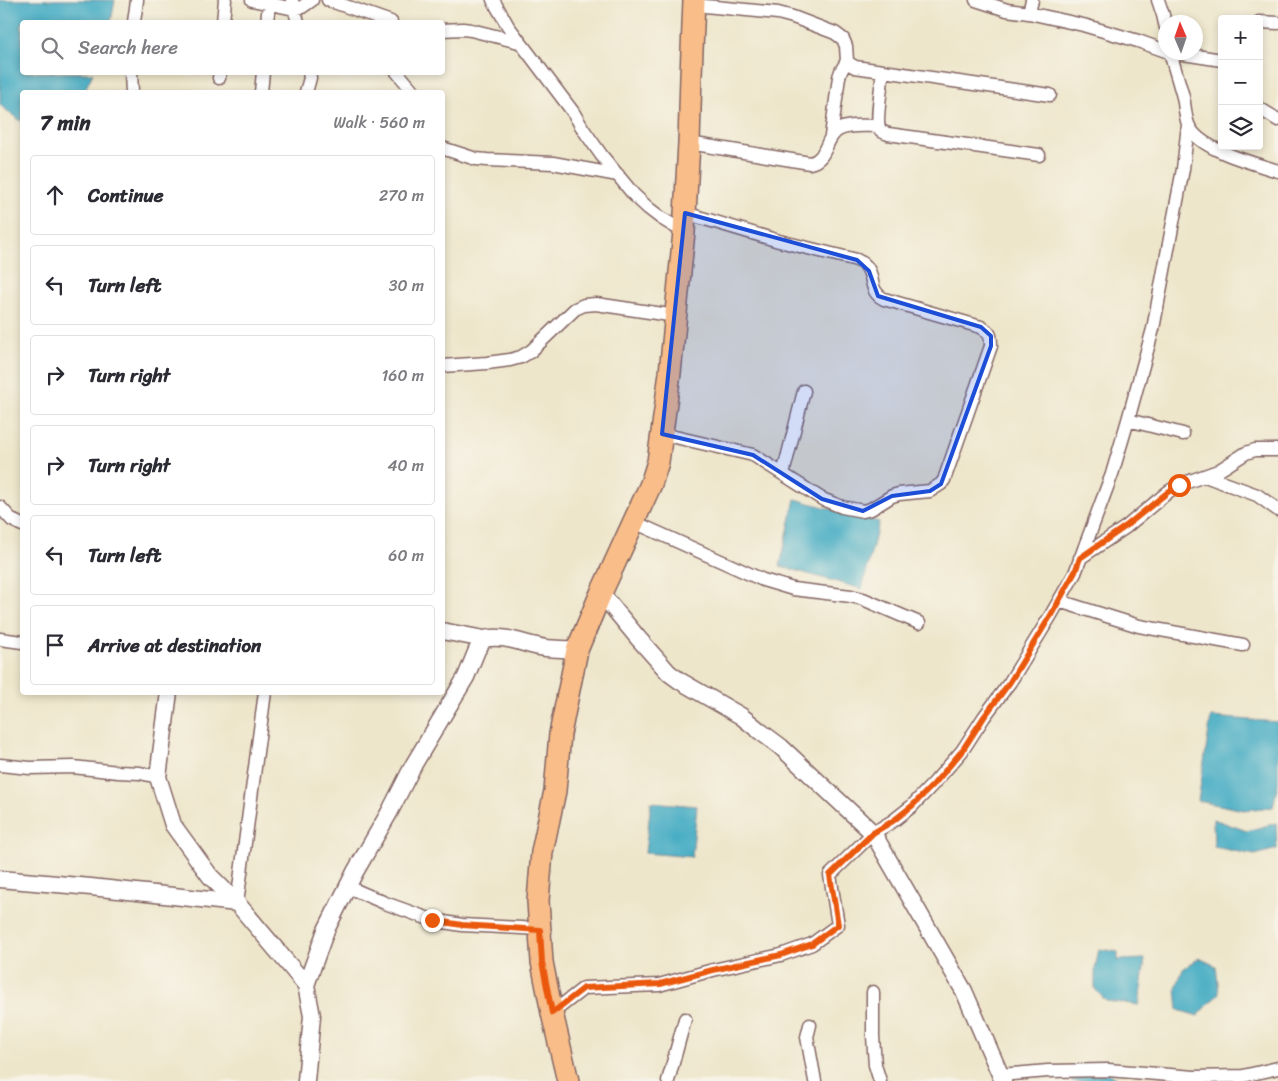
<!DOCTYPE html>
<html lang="en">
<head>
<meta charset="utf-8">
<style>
	body { margin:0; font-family:Sriracha,sans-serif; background:#f7f7f7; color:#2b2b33 }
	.controls { position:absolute; right:15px; top:15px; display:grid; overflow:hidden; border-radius:5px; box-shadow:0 2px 8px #0003 }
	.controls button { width:45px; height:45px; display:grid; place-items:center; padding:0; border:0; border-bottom:1px solid #e1e1e2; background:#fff; color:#2b2b33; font:25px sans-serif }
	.compass { position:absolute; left:1158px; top:15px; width:45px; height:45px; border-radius:50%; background:#fff; box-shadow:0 2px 8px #0003; rotate:358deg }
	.stop { position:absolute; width:15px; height:15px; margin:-11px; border:4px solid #ea580c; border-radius:50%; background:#fff }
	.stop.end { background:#ea580c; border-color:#fff; box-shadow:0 1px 5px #0008 }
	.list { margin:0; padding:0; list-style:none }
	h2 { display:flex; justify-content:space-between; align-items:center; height:65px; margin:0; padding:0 20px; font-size:21px }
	h2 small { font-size:16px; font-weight:400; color:#7c7c81 }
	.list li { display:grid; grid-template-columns:32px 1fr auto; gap:15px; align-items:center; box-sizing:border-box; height:80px; margin:0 10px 10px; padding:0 10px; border:1px solid #e1e1e2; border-radius:5px }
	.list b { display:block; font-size:19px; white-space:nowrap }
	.list em { font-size:16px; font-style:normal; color:#7c7c81 }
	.icon { flex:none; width:28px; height:28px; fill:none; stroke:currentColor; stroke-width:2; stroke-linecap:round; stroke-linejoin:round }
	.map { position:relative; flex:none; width:1278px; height:1081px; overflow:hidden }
	.search { position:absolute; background:#fff; box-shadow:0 2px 8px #0003; left:20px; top:20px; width:425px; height:55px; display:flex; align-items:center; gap:12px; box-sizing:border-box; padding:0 18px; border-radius:5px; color:#7c7c81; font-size:19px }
	.panel { position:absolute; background:#fff; box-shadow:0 2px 8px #0003; left:20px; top:90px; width:425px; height:605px; border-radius:5px }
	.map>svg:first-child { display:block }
	.water { fill:#43abc3; stroke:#466577 }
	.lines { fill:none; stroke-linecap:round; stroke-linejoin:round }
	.minor-casing { stroke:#836563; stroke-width:15 }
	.tertiary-casing { stroke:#836563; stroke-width:19 }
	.primary-casing { stroke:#836563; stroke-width:24 }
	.minor { stroke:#fff; stroke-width:12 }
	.tertiary { stroke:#fff; stroke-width:16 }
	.primary { stroke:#f8bd89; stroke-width:21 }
	.route { stroke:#ea580c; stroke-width:6 }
	.marked { fill:#1d4ed8; fill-opacity:0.2; stroke:#1d4ed8; stroke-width:4; stroke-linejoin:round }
</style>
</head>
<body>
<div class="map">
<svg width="1278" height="1081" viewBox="0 0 1278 1081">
	<rect width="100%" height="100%" fill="#f7f3e8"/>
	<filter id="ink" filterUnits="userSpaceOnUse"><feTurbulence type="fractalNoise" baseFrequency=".02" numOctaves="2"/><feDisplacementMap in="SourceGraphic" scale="10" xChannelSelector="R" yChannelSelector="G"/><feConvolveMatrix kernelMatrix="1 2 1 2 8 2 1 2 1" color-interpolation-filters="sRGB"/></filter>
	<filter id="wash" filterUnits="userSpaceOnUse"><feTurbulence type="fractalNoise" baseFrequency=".0096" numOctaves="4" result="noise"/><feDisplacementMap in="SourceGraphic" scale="20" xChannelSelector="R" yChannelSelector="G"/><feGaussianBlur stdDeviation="1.12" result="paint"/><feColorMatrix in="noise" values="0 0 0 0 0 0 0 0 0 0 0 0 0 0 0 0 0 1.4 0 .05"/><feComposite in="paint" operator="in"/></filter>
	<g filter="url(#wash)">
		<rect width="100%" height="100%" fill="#eee6cb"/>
		<path class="water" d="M0,0H115L111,22H22V72L93,73L84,92H22V120L20,121L0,105Z
			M795,499L879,522L862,589L780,566Z
			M1211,717L1278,722V783L1273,807L1244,810L1198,801Z
			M651,802L697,806L692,857L645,853Z
			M1213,819L1247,831L1276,823L1277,849L1255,855L1214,847Z
			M1099,949L1118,952V960L1145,959L1139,1005L1106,1001L1095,989V969Z
			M1199,958L1216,966L1219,993L1198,1016L1178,1010L1176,988L1183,969Z
			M1108,1073L1119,1081H1071L1075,1077Z"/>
	</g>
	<g filter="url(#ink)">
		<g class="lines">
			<g class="minor-casing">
				<path id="minor" d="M252,0L294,9L302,7L312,0
					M328,0L391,22
					M493,0L508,26L573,112L583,129L602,156L634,195L648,208L661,218L684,232
					M976,0L1007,10L1029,13L1083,25L1138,41L1166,51
					M1158,0L1163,15L1166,28
					M292,1L298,22
					M694,5L778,13L793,17L835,33L843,39L846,46L847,61L850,64L855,67L1050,95
					M1029,13L1032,0
					M134,22L137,0
					M223,22L225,0
					M267,22L269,4
					M1259,22L1278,23
					M442,30L463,29L471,30L519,42
					M1170,52C1174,67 1179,82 1183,97C1185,106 1185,116 1188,124C1197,150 1254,163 1278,171
					M1170,52L1222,60
					M883,71C882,81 876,120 879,127C880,132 884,132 888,134L1039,155
					M131,72L132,92
					M397,72L414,92
					M219,78L220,72
					M261,92L263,72
					M306,92L310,78L309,72
					M1259,108L1278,120
					M831,136L839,77L841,71L847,61
					M689,143L810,163C828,159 824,139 838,130C848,124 866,126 878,126
					M442,148L476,159L487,160L553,163L618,175
					M442,366L487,363L510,360L521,357L531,351L575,309L584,305L596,304L676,316
					M1128,420L1183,434
					M662,434L753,455L822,499L842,507L863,511L871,509L892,496L899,494L930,491L941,484L944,480L991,346C991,335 991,333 981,327L884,299C867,291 876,274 864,264C862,262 859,262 857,260L779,241L685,213
					M783,474L804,391
					M1205,476L1257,495L1278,510
					M0,507L12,520L22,525
					M634,522L763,580L793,589L851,596L863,599L919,623
					M1080,558L1126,527L1168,492L1179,485L1218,471L1246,453L1255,450H1278
					M1059,601L1139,626L1243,645
					M0,639L22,642
					M0,765L30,768L73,767L118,772L140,773L158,777
					M348,887L385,903L432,920L462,925L540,929
					M237,903L265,692
					M873,992V1036L875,1065L880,1081
					M552,1013L584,988L659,985L713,970L781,955L812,944L838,925L830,875L873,833L893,821L912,806L934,783L962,751L984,717L1010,682L1051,615L1075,573L1112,474L1128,420L1153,329L1183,169L1188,125
					M810,1025L807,1037L815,1081
					M1000,1075L1048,1071L1108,1070L1194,1077L1243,1076L1278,1068
					M668,1081L685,1019"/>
			</g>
			<g class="tertiary-casing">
				<path id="tertiary" d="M601,593L638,638L669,673L680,681L741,716L761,732L781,747L873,833L964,991L1003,1081
					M442,631L484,639
					M169,692L158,777L173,825L210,876L237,903L306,985
					M0,879L91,887L237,903
					M306,1081L312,1016L306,985L326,930L355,872L389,813L414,764L466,677L477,650L484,639C506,634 524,645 546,648C556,649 567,649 577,650"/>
			</g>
			<g class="primary-casing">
				<path id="primary" d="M568,1081L552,1013L542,962L538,901L542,852L555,791L560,734L577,650L601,593L651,484L658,462L670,373L684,232L689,143L691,76L694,0"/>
			</g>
			<use href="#minor" class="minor"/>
			<use href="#tertiary" class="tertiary"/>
			<use href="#primary" class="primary"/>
		</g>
	</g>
	<g class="lines" filter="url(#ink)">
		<path class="route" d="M432,920L462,925L540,930L542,962L552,1013L584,988L660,984L713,970L781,955L812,944L838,925L830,875L873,833L893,821L912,806L934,784L962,751L984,717L1010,682L1051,615L1075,572L1080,558L1126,526L1168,492L1179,485"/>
	</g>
	<path class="marked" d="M685,213L857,260L869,271L878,296L981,327L991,336V346L941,484L930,491L892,496L863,511L822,499L753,455L662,434Z"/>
</svg>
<div class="controls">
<button>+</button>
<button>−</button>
<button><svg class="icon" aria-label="layers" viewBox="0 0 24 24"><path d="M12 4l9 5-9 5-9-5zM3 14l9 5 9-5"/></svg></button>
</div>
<svg class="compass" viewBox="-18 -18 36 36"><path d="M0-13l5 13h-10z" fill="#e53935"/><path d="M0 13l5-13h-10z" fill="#7c7c81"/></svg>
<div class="stop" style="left:1179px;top:485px"></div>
<div class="stop end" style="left:432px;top:920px"></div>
<div class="search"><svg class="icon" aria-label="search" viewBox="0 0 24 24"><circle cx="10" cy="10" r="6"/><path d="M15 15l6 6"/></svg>Search here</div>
<section class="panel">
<h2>7 min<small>Walk · 560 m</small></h2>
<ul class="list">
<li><svg class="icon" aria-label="ahead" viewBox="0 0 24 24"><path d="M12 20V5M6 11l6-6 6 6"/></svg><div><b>Continue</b></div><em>270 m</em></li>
<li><svg class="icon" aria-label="left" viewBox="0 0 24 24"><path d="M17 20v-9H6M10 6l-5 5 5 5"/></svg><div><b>Turn left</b></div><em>30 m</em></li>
<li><svg class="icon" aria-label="right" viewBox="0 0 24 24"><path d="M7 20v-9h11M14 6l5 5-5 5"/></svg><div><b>Turn right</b></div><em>160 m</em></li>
<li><svg class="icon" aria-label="right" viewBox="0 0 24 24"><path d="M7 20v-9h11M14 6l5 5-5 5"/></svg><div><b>Turn right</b></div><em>40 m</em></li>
<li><svg class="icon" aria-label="left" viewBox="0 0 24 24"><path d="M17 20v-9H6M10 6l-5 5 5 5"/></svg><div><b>Turn left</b></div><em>60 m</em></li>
<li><svg class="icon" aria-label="arrive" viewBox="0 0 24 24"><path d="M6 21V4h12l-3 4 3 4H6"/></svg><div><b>Arrive at destination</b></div></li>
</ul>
</section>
</div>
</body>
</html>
